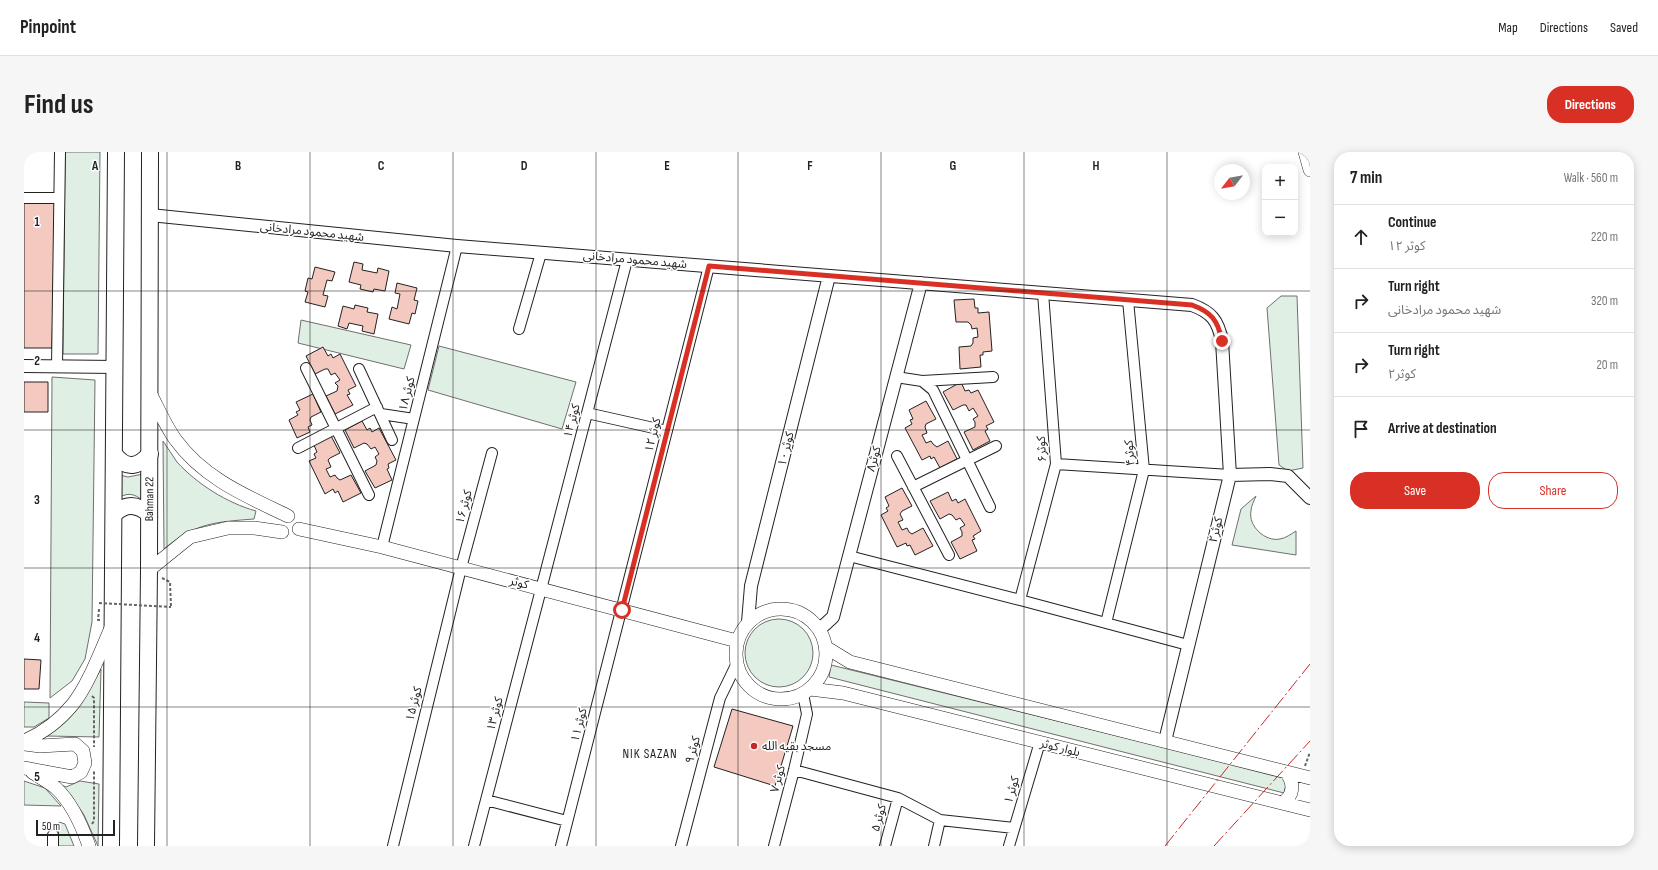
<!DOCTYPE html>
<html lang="en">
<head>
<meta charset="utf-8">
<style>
	body { margin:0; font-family:"Sofia Sans Condensed","Noto Sans Arabic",sans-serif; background:#f6f6f6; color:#222 }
	.controls { position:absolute; right:12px; top:12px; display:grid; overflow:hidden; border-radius:8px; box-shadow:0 2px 10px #0003 }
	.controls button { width:36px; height:36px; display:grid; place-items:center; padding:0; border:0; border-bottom:1px solid #e0e0e0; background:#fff; color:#222; font:20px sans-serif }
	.compass { position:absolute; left:1190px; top:12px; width:36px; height:36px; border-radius:50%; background:#fff; box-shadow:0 2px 10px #0003; rotate:239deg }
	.scale { position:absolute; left:12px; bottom:10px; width:79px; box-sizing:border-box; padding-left:4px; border:2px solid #222; border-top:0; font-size:11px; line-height:14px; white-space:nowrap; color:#222; -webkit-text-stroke:3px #fff; paint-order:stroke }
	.stop { position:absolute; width:12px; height:12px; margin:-9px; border:3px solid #d93025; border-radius:50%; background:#fff }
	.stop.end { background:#d93025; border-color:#fff; box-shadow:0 1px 4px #0008 }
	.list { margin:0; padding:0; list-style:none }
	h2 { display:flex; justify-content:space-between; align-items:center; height:52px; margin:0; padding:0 16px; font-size:17px }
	h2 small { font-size:13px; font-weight:400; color:#767676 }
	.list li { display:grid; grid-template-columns:26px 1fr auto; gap:12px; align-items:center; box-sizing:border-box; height:64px; padding:0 16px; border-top:1px solid #e0e0e0 }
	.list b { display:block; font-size:15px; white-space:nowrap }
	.list p { margin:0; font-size:13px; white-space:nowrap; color:#767676 }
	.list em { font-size:13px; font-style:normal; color:#767676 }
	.actions { display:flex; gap:8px; padding:12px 16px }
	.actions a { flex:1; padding:9px 0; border:1px solid #d93025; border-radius:16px; text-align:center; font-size:14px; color:#d93025 }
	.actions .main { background:#d93025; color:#fff }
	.icon { flex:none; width:22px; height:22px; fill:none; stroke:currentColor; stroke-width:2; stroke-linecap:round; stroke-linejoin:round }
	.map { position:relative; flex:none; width:1286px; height:694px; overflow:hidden; border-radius:16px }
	header { display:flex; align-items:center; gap:24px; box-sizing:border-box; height:56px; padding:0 20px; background:#fff; border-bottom:1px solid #e0e0e0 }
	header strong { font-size:19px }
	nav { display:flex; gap:22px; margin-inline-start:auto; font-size:14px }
	.intro { display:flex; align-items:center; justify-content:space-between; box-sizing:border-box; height:96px; padding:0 24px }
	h1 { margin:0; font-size:28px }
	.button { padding:10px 18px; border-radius:16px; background:#d93025; color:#fff; font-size:14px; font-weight:700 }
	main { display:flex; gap:24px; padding:0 24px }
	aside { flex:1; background:#fff; border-radius:16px; box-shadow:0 2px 10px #0003 }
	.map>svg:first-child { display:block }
	.green { fill:#e0efe3; stroke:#6f6f6f }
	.building { fill:#f3c9c0; stroke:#222 }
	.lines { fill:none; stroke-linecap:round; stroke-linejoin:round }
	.minor-casing { stroke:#222; stroke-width:12 }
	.tertiary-casing { stroke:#222; stroke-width:14 }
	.secondary-casing { stroke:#222; stroke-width:14 }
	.trunk-casing { stroke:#222; stroke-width:18 }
	.path { stroke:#646464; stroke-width:2; stroke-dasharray:3 2; stroke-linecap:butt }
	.minor { stroke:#fff; stroke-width:10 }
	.tertiary { stroke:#fff; stroke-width:12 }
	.secondary { stroke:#fff; stroke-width:13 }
	.trunk { stroke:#fff; stroke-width:16 }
	.path-bridge { stroke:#646464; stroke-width:2; stroke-dasharray:3 2; stroke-linecap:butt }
	.power { stroke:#c62828; stroke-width:1; stroke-dasharray:14 3 2 3; stroke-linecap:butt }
	.route { stroke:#d93025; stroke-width:5 }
	.grid { fill:none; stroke:#222; stroke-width:1; stroke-opacity:0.55 }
	.poi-dot { fill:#c62828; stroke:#fff; stroke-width:1.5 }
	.labels { text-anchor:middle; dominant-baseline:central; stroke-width:3; stroke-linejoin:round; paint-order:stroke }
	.street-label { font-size:12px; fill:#222; stroke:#fff }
	.poi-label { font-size:12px; fill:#222; stroke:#fff; text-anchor:start }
	.neighbourhood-label { font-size:13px; letter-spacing:1px; fill:#222; stroke:#fff }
	.grid-label { font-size:13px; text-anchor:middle; font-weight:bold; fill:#222; stroke:#fff; stroke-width:3; stroke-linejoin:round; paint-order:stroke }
</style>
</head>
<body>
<header>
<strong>Pinpoint</strong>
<nav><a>Map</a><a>Directions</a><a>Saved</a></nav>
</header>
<div class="intro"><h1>Find us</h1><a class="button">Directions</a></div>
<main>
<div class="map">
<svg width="1286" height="694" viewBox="0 0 1286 694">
	<rect width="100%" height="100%" fill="#fff"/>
	<path class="green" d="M41,0H76L74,202H39Z
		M1257,144H1273L1279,316L1264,319L1255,313L1243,156Z
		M277,168L387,193L380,217L274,191Z
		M415,194L552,230L538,277L404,238Z
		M28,225L71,228L68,470L61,507L48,529L26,546Z
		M139,289C144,296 148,303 153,310C173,332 203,351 232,359L230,367C191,370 171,371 140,397Z
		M119,322L118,348C111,342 103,340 95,346L96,323L104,325Z
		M1232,344C1230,349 1227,354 1227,359C1224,374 1241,390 1256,387C1262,386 1267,382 1272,379V403L1208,393L1217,357Z
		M721 501a34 34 0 1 1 68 0a34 34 0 1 1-68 0Z
		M807,513L1260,625L1262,632L1260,641L805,525Z
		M77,517L75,585L23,584C53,565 60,546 77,517Z
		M0,550L25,551V566L10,575H0Z
		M26,628L42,635L56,629L75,632L74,694L60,663L46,642Z
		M0,629L21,636L37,654L0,653Z
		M35,670L41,672L50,694H34Z"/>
	<path class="building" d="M0,51H31L28,196H0Z
		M330,110L339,112L338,118L353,121L354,116L365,119L361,139L350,137L349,140L336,137L337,133L325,130Z
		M291,115L311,120L308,129L303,128L299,143L304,144L301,155L281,150L284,140L281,139L284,126L288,127Z
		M373,131L393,136L390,148L394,149L391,162L388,161L385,172L365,167L368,155L373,157L376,142L371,141Z
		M950,147L951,156H954V161L965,160L968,199L959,200V203H956L957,215L936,217L935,195L947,194L949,191V186L954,185L953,176L948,177L947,173L944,170H932L930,148Z
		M331,153L344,156L343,160L354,162L350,182L338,179L339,174L325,171L323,177L314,174L319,154L330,157Z
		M299,195L304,204L307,202L309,206L316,202L332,234L324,238L326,242L323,243L329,253L311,262L302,244L313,239L314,234L311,231L316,228L311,221L307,223L304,217H301L291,222L282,204Z
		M0,230H24V260H0Z
		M937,230L941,239L945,238L947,241L954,238L970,270L962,274L964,277L961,279L966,289L949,298L940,280L951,275V270L949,267L954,264L949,256L945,259L942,253H939L929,258L919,240Z
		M289,242L297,260L287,265L286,268L288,273L284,275L286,280L273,286L265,268L274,263L272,260L276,258L272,250Z
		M902,249L912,267L902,272L901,275L903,281L898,283L902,291L907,289L909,292L913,295L924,289L933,307L916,316L910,305L907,307L906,304L898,308L881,276L888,272L886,268L889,267L885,258Z
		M338,269L343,278L346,276L348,280L355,276L372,308L364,312L365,316L363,317L368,328L351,336L341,319L352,313L353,309L351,305L355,302L351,295L347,297L343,292L340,291L330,296L321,278Z
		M306,282L316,301L306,306L304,308L307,315L302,317L306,325L311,323L313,326L316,328L327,323L337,341L319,350L314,339L311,341L309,337L301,342L285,309L292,306L290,302L293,300L289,291Z
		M878,336L888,354L878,359L876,362L879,368L874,370L878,378L883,376L885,380L888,382L899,376L909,394L891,403L886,393L883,394L882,391L873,395L857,363L864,359L862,356L865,354L861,345Z
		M924,340L928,349L932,347L934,351L941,347L957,379L949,384L951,387L948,388L953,399L936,407L927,390L938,384V380L936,376L941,373L936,366L932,368L928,363L925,362L916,367L906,349Z
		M0,507L17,508L15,537H0Z
		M708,557L769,574L751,634L690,615Z"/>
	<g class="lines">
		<g class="minor-casing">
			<path id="minor" d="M0,46H35
				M495,177L517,101
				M33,214L36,0
				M282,216L345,343
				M335,217L368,288
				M872,225L898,229L909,238L966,355
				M898,229L969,225
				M563,261L643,279
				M357,262L390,267
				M274,296L353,255
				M873,304L925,403
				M1032,312L1206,323
				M889,335L972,294
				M358,395L433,94
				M825,404L996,448L1164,493
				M996,448L1032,312L1019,141
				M1082,471L1120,318L1104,148
				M770,618L874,646L916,668L990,676
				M462,648L543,669
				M29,694V683
				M369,694L437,416L468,301
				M450,694L603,108
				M537,694L685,114
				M657,694L696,546L713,511
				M750,694L770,618L783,562L779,542
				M861,694L874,646
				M910,694L916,668
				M985,694L1016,590"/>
		</g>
		<g class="tertiary-casing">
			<path id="tertiary" d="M126,63L433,94L1168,153C1187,160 1194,168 1198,189L1206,323L1141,589
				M0,214L92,215
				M1206,323L1246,322L1264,324L1286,346
				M724,470L727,434L805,124
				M796,477L809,465L897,131"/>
		</g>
		<g class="secondary-casing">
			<path id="secondary" d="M1281,0L1286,18
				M126,241C134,256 141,273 151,287C179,326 222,344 264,364
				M275,377L358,395L713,489
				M125,418L166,385L204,376H230L258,380
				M712 502a45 45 0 1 1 90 0a45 45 0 1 1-90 0Z
				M803,496L826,510L1286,626
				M786,537L819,541L1286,658
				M0,589C19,581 36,568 49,552C65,532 77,498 88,474
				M0,592L16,594L51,592L59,599L61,611L57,620L48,625L0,616
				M8,620C15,625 25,630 32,636C47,650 58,674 65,694
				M1258,651C1271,643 1270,631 1262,620"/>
		</g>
		<g class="trunk-casing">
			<g id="trunk">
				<path d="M91,303C103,318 114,315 126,302"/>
				<path d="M90,362C102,351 113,352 125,362"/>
				<path d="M87,694L92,0"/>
				<path id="s1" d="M122,694L125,418L126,0"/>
			</g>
		</g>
		<path class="path" d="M138,426L146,430L147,455
			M75,457L74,468H76
			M68,544L70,546V595
			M1281,614L1286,600
			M68,672L70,669V619"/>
		<use href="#minor" class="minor"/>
		<use href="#tertiary" class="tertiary"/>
		<use href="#secondary" class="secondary"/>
		<use href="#trunk" class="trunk"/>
		<path class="path-bridge" d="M75,451L147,455"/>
		<path class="power" d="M1141,694L1286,512
			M1190,694L1286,589"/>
	</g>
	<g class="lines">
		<path class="route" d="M598,458L685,114L1168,153C1187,160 1194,168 1198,189"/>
	</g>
	<path class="grid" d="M143,0V694M286,0V694M429,0V694M572,0V694M714,0V694M857,0V694M1000,0V694M1143,0V694M0,139H1286M0,278H1286M0,416H1286M0,555H1286"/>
	<circle class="poi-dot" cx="730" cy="594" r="4"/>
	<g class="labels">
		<g class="street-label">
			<text transform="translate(288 80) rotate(6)">شهید محمود مرادخانی</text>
			<text transform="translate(611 108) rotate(5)">شهید محمود مرادخانی</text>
			<text transform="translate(383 242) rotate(-76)">کوثر ۱۸</text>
			<text transform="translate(548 269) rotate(-75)">کوثر ۱۴</text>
			<text transform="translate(629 283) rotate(-76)">کوثر ۱۲</text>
			<text transform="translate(762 297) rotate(-76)">کوثر ۱۰</text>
			<text transform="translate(1018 297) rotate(-93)">کوثر۶</text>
			<text transform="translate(1106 301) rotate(-95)">کوثر۴</text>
			<text transform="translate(850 307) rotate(-75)">کوثر۸</text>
			<text stroke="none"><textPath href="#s1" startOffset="347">Bahman 22</textPath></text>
			<text transform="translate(440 355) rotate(-75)">کوثر ۱۶</text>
			<text transform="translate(1192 378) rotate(-76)">کوثر۲</text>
			<text transform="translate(495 431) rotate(15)">کوثر</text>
			<text transform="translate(390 552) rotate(-76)">۱۵ کوثر</text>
			<text transform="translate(471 562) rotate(-75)">کوثر ۱۳</text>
			<text transform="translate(555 573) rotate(-75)">کوثر ۱۱</text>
			<text transform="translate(1036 596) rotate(14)">بلوار کوثر</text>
			<text transform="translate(669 598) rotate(-75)">کوثر ۹</text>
			<text transform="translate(754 627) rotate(-75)">کوثر ۷</text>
			<text transform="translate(988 638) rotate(-74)">کوثر ۱</text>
			<text transform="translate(855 666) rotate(-75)">کوثر ۵</text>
		</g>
		<g class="poi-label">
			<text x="738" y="594">مسجد بقیه الله</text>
		</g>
		<g class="neighbourhood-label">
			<text x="626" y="602">NIK SAZAN</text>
		</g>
	</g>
	<g class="grid-label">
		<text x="71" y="18">A</text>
		<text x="214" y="18">B</text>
		<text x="357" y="18">C</text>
		<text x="500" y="18">D</text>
		<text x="643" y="18">E</text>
		<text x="786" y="18">F</text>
		<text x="929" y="18">G</text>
		<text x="1072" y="18">H</text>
		<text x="13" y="74">1</text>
		<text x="13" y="213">2</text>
		<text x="13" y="352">3</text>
		<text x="13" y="490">4</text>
		<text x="13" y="629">5</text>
	</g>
</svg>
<div class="controls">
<button>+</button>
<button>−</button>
</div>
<svg class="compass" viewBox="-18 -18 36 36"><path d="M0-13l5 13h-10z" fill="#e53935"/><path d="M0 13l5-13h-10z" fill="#767676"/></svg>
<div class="scale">50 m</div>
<div class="stop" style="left:598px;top:458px"></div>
<div class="stop end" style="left:1198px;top:189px"></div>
</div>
<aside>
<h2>7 min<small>Walk · 560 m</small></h2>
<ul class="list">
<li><svg class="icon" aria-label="ahead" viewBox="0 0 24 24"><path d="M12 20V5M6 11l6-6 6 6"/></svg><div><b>Continue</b><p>کوثر ۱۲</p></div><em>220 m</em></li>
<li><svg class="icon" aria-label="right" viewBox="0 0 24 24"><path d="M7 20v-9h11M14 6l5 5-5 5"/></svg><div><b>Turn right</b><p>شهید محمود مرادخانی</p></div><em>320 m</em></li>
<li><svg class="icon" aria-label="right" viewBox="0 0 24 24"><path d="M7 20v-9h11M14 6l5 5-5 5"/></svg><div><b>Turn right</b><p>کوثر۲</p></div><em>20 m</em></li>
<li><svg class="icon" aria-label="arrive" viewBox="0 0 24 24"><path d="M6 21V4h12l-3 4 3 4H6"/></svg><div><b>Arrive at destination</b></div></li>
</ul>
<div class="actions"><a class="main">Save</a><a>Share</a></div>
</aside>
</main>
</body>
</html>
